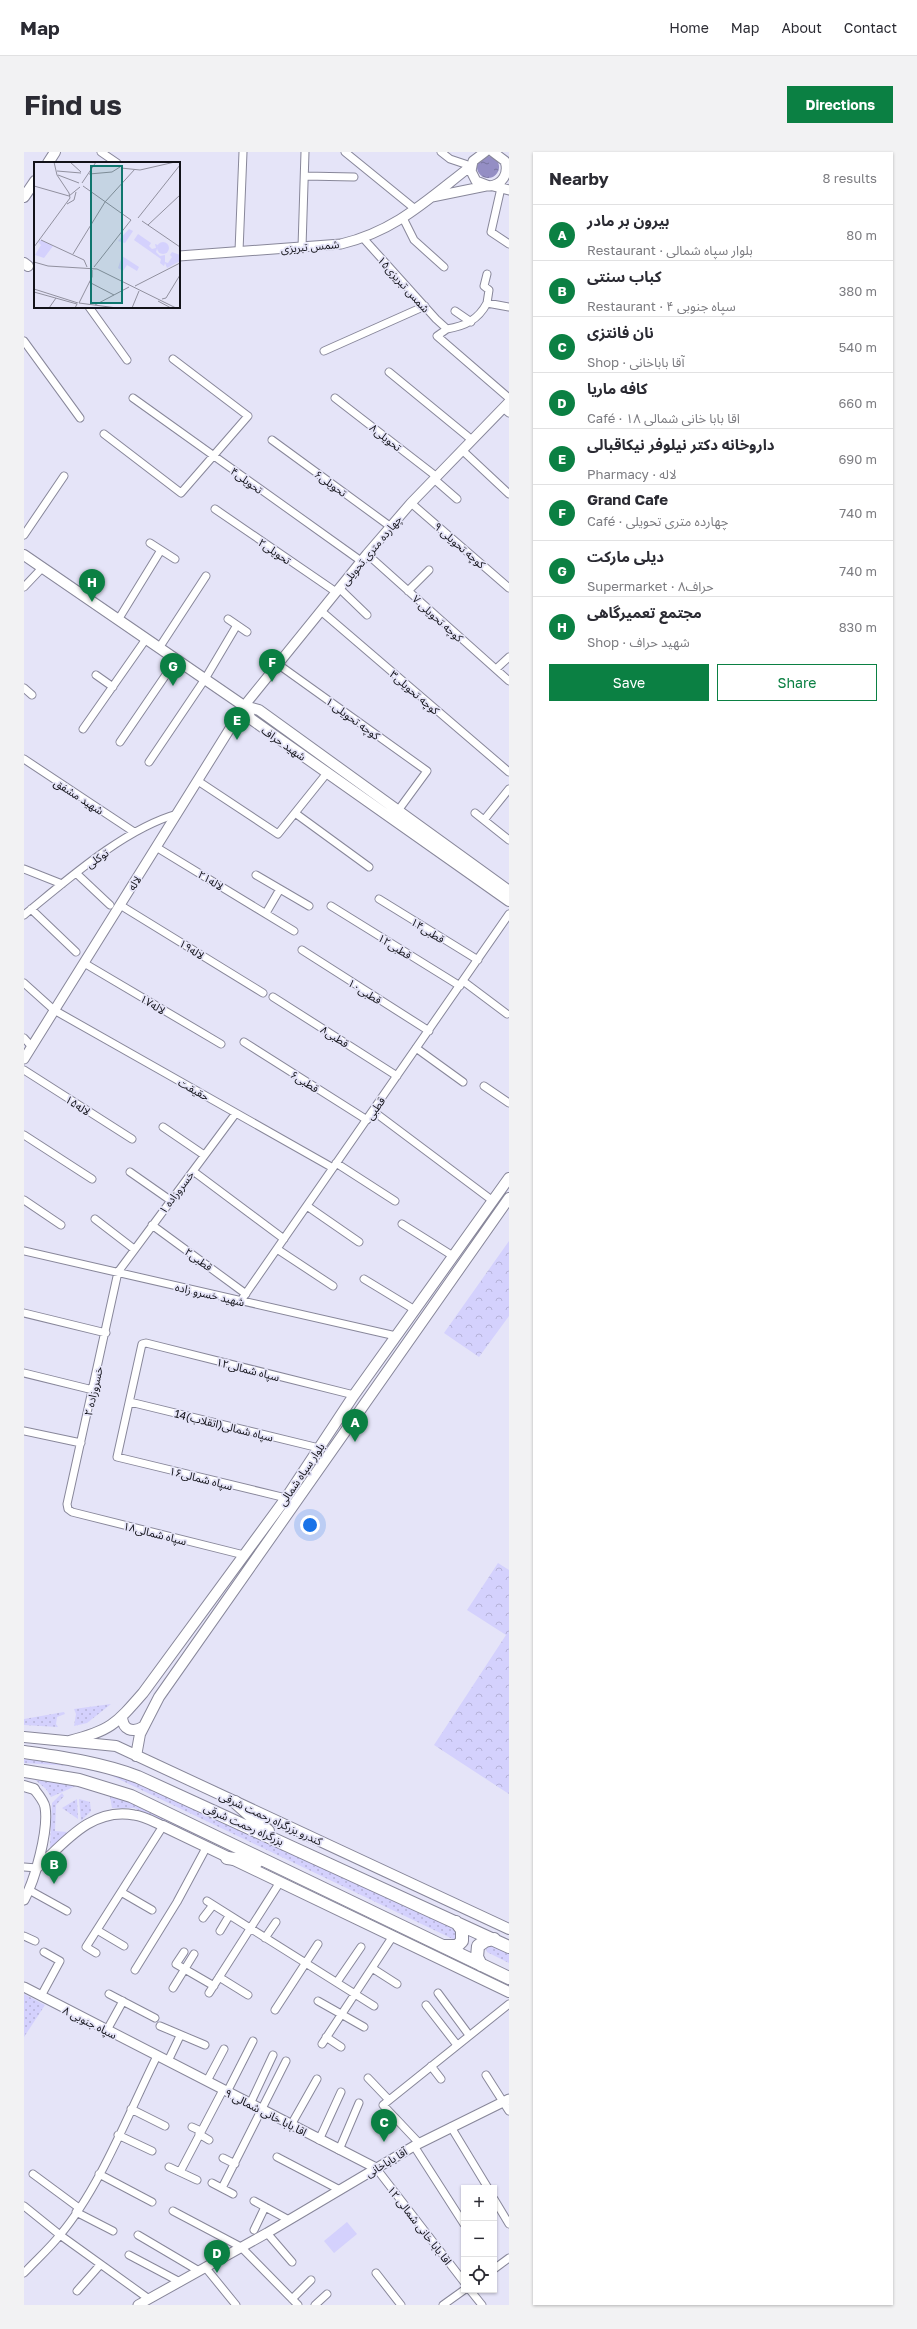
<!DOCTYPE html>
<html lang="en">
<head>
<meta charset="utf-8">
<style>
	body { margin:0; font-family:"Golos Text","Noto Sans Arabic",sans-serif; background:#f2f2f3; color:#2b2b33 }
	.controls { position:absolute; right:12px; bottom:12px; display:grid; overflow:hidden; border-radius:0px; box-shadow:0 1px 3px #0004 }
	.controls button { width:36px; height:36px; display:grid; place-items:center; padding:0; border:0; border-bottom:1px solid #e1e1e2; background:#fff; color:#2b2b33; font:20px sans-serif }
	.you { position:absolute; left:286px; top:1373px; width:14px; height:14px; margin:-10px; border:3px solid #fff; border-radius:50%; background:#1a73e8; box-shadow:0 0 0 6px #1a73e833 }
	.badge { display:grid; place-items:center; width:26px; height:26px; border-radius:50%; background:#0b8043; color:#fff; font-size:13px; font-weight:700 }
	.pin { position:absolute; translate:-50% -33px; filter:drop-shadow(0 1px 2px #0008) }
	.pin::after { content:''; position:absolute; top:21px; width:14px; height:12px; background:inherit; clip-path:polygon(0 0,100% 0,50% 100%) }
	.list { margin:0; padding:0; list-style:none }
	h2 { display:flex; justify-content:space-between; align-items:center; height:52px; margin:0; padding:0 16px; font-size:17px }
	h2 small { font-size:13px; font-weight:400; color:#7c7c81 }
	.list li { display:grid; grid-template-columns:26px 1fr auto; gap:12px; align-items:center; box-sizing:border-box; height:56px; padding:0 16px; border-top:1px solid #e1e1e2 }
	.list b { display:block; font-size:15px; white-space:nowrap }
	.list p { margin:0; font-size:13px; white-space:nowrap; color:#7c7c81 }
	.list em { font-size:13px; font-style:normal; color:#7c7c81 }
	.actions { display:flex; gap:8px; padding:12px 16px }
	.actions a { flex:1; padding:9px 0; border:1px solid #0b8043; border-radius:0px; text-align:center; font-size:14px; color:#0b8043 }
	.actions .main { background:#0b8043; color:#fff }
	.icon { flex:none; width:22px; height:22px; fill:none; stroke:currentColor; stroke-width:2; stroke-linecap:round; stroke-linejoin:round }
	.map { position:relative; flex:none; width:485px; height:2153px; overflow:hidden; border-radius:0px }
	header { display:flex; align-items:center; gap:24px; box-sizing:border-box; height:56px; padding:0 20px; background:#fff; border-bottom:1px solid #e1e1e2 }
	header strong { font-size:19px }
	nav { display:flex; gap:22px; margin-inline-start:auto; font-size:14px }
	.intro { display:flex; align-items:center; justify-content:space-between; box-sizing:border-box; height:96px; padding:0 24px }
	h1 { margin:0; font-size:28px }
	.button { padding:10px 18px; border-radius:0px; background:#0b8043; color:#fff; font-size:14px; font-weight:700 }
	main { display:flex; gap:24px; padding:0 24px }
	aside { flex:1; background:#fff; border-radius:0px; box-shadow:0 1px 3px #0004 }
	.map>svg:first-child { display:block }
	.grass { fill:url(#grass-dots) }
	.forest { fill:url(#forest-crowns) }
	.garden { fill:#d4d1fd }
	.water { fill:url(#water-ripples) }
	.lines { fill:none; stroke-linecap:round; stroke-linejoin:round }
	.minor-casing { stroke:#88879a; stroke-width:9 }
	.tertiary-casing { stroke:#88879a; stroke-width:11 }
	.secondary-casing { stroke:#88879a; stroke-width:12 }
	.trunk-casing { stroke:#88879a; stroke-width:14 }
	.minor { stroke:#fff; stroke-width:7 }
	.tertiary { stroke:#fff; stroke-width:9 }
	.secondary { stroke:#fff; stroke-width:10 }
	.trunk { stroke:#fff; stroke-width:12 }
	.labels { text-anchor:middle; dominant-baseline:central; stroke-width:3.5; stroke-linejoin:round; paint-order:stroke }
	.street-label { font-size:11px; fill:#121219; stroke:#e5e4f8 }
	.inset-road { fill:none; stroke:#91909f; stroke-width:1 }
	.view { fill:#0f766e; fill-opacity:0.15; stroke:#0f766e; stroke-width:2 }
	.inset-edge { fill:none; stroke:#121219; stroke-width:2 }
</style>
</head>
<body>
<header>
<strong>Map</strong>
<nav><a>Home</a><a>Map</a><a>About</a><a>Contact</a></nav>
</header>
<div class="intro"><h1>Find us</h1><a class="button">Directions</a></div>
<main>
<div class="map">
<svg width="485" height="2153" viewBox="0 0 485 2153">
	<defs>
		<pattern id="grass-dots" width="8" height="8" patternUnits="userSpaceOnUse"><rect width="8" height="8" fill="#d4d1fd"/><path d="M2 2h.1M6 6h.1" fill="none" stroke="#b5b2d8" stroke-width="1.8" stroke-linecap="round"/></pattern>
		<pattern id="forest-crowns" width="20" height="18" patternUnits="userSpaceOnUse"><rect width="20" height="18" fill="#d4d1fd"/><path d="M2 6a3 3 0 1 1 6 0M12 15a3 3 0 1 1 6 0" fill="none" stroke="#b5b2d8"/></pattern>
		<pattern id="water-ripples" width="26" height="14" patternUnits="userSpaceOnUse"><rect width="26" height="14" fill="#948ec4"/><path d="M2 4q2-2 4 0t4 0M15 11q2-2 4 0t4 0" fill="none" stroke="#77739e"/></pattern>
	</defs>
	<rect width="100%" height="100%" fill="#e5e4f8"/>
	<path class="grass" d="M87,1552L63,1571L50,1574L52,1562L50,1557Z
		M40,1560L41,1562L33,1565L32,1572L34,1575L0,1573V1567Z
		M0,1605L91,1620L433,1778V1789L84,1622L48,1614L0,1611Z
		M9,1626L54,1633L27,1645L22,1637Z
		M85,1639L205,1695H198L110,1656H88Z
		M38,1641L40,1644L32,1653L31,1679L43,1680L30,1696L26,1695L28,1651Z
		M53,1647L54,1667L38,1656Z
		M55,1647L66,1650L67,1659L57,1669Z
		M465,1793L485,1801V1811L463,1800L462,1796Z
		M0,1842L21,1853L0,1885Z"/>
	<path class="forest" d="M485,1089V1164L455,1205L420,1181Z
		M474,1411L485,1418V1642L410,1593L482,1483L443,1458Z"/>
	<path class="garden" d="M323,2070L333,2082L310,2101L300,2089Z"/>
	<path class="water" d="M453 15a11 11 0 1 1 22 0a11 11 0 1 1-22 0Z"/>
	<g class="lines">
		<g class="minor-casing">
			<path id="minor" d="M77,0L93,11
				M321,0L391,57
				M417,0L426,7L447,14
				M281,24L330,25
				M477,36L467,80L485,92
				M379,66L390,88L420,115
				M339,86L412,167L423,177
				M278,95L281,0
				M215,99L219,0
				M463,151L465,138L460,134L463,122
				M65,155L103,208
				M431,159L447,170
				M423,177L413,184L485,246
				M423,177C441,174 454,168 463,151L485,155
				M0,189L56,266
				M300,199L401,154
				M365,220L448,288
				M109,246L337,409
				M311,246L413,325
				M479,256L485,261
				M80,282L157,341L224,264L149,207
				M248,288L367,375
				M438,298L485,342
				M410,327L433,347
				M387,351L485,436
				M191,357L312,440
				M0,383L40,324
				M126,391L151,407
				M343,402L485,529
				M0,435L19,415
				M315,436L343,463
				M384,439L405,418
				M297,459L485,620
				M204,467L223,480
				M94,468L137,398
				M135,496L182,424
				M255,513L403,619L373,660
				M472,517L485,505
				M72,523L89,535
				M0,536L8,543
				M59,577L122,487
				M96,590L152,508
				M0,607L110,680
				M125,610L181,527L213,473
				M174,629L254,682L303,621
				M271,661L345,715
				M451,661L485,688
				M460,668L485,637
				M132,695L270,779
				M0,717L38,732
				M52,721L86,753
				M232,723L285,754
				M355,747L454,808
				M96,753L239,841
				M307,754L436,834
				M7,757L52,800
				M242,761L256,737
				M0,763C43,728 100,677 153,662
				M278,798L405,879
				M60,811L197,892
				M439,829L483,862
				M0,831L30,858L309,1016
				M249,845L373,924
				M0,886L8,895
				M220,890L343,968
				M392,896L439,930
				M0,918L108,987
				M460,934L485,951
				M349,959L469,1049
				M212,961L94,1120L43,1352L44,1357L48,1360L220,1403
				M139,975L180,1003
				M0,983L68,1027
				M312,1011L371,1049
				M169,1019L260,1087
				M106,1020L146,1048
				M0,1048L37,1073
				M283,1054L335,1090
				M71,1067L110,1097
				M378,1072L429,1104
				M128,1073L222,1142
				M253,1097L309,1134
				M0,1099L372,1184
				M340,1127L391,1158
				M216,1150L485,762
				M0,1161L82,1181
				M0,1221L69,1238
				M106,1250L295,1296
				M0,1279L57,1291
				M262,1346L93,1305L118,1192L122,1191L330,1243
				M0,1715L13,1716
				M5,1738L43,1759
				M97,1740L128,1758
				M183,1749L350,1854
				M179,1766L189,1753
				M73,1778L100,1794
				M196,1779L205,1764
				M0,1784L11,1789
				M241,1786L252,1770
				M160,1800L152,1812L190,1834
				M72,1801L62,1795L139,1674
				M348,1816L373,1832
				M111,1818L153,1750L182,1696
				M195,1825L224,1843
				M313,1830L337,1795
				M149,1836L170,1802
				M185,1841L256,1730
				M414,1841L445,1883
				M85,1842L131,1866
				M17,1844L36,1809L20,1800
				M294,1849L340,1875
				M402,1853L433,1893
				M251,1858L294,1792
				M136,1874L181,1893
				M83,1878L99,1849
				M302,1885L317,1895
				M298,1892L369,1784
				M144,1909L156,1884
				M407,1914L417,1927
				M462,1923L485,1959
				M344,1926L365,1948
				M183,1929L200,1897
				M203,1940L229,1889
				M226,1952L249,1903
				M107,1957L141,1974
				M267,1973L293,1927
				M168,1975L177,1979
				M427,1975L464,2036
				M175,1982L185,1988
				M94,1983L128,1999
				M295,1988L317,1940
				M395,1991L359,1953L485,1852
				M390,1994L440,2072
				M315,1998L335,1951
				M253,2005L316,2038
				M199,2006L211,2012
				M145,2015L173,2028
				M352,2016L440,2130
				M156,2020L199,1938
				M9,2022L55,2056
				M75,2022L128,2050
				M188,2031L209,2042
				M198,2036L262,1909
				M470,2047L485,2072
				M230,2049L265,2068
				M0,2054L36,2083L125,2147
				M149,2059L217,2095L274,2153
				M52,2060L89,2079
				M230,2078L241,2055
				M243,2081L268,2110
				M114,2083L175,2119
				M105,2103L156,2130
				M181,2115L212,2153
				M470,2117L485,2106
				M0,2121C12,2108 25,2097 36,2083C76,2036 105,1960 133,1904
				M352,2121L377,2153
				M446,2138L458,2153
				M53,2139L76,2113
				M268,2147L287,2128
				M291,2153L303,2142
				M419,2153L440,2138"/>
		</g>
		<g class="tertiary-casing">
			<path id="tertiary" d="M461,0L449,9L447,19L452,29L465,34C479,33 485,21 481,9L469,0
				M469,34L485,38
				M408,45L462,34
				M155,104L317,92C372,79 404,47 447,14
				M0,907L220,554L343,402L387,351L485,250
				M13,1716C41,1690 68,1655 110,1663C120,1664 130,1670 139,1674
				M0,1748C11,1728 25,1678 21,1655C20,1649 14,1642 10,1637
				M0,1835L352,2016
				M114,2153L243,2081L390,1994L485,1947"/>
		</g>
		<g class="secondary-casing">
			<path id="secondary" d="M24,11L31,0
				M0,45L11,29
				M0,111L4,114
				M0,403L220,554L227,567L485,749
				M220,554L235,558L485,739
				M98,1565C99,1578 108,1581 119,1575
				M0,1585L92,1594L485,1777
				M45,1589C86,1579 92,1572 119,1541L262,1346L330,1243L485,1026
				M112,1604L116,1582L135,1545L485,1046
				M0,1634L10,1637
				M139,1674L485,1840"/>
		</g>
		<g class="trunk-casing">
			<path id="trunk" d="M0,1600C40,1606 77,1611 114,1625L485,1795
				M0,1619L55,1628L107,1644L485,1826
				M211,1650L244,1679
				M203,1706L233,1710
				M421,1794H433L438,1789V1778L432,1770
				M457,1813L453,1805L454,1794L461,1789L470,1787"/>
		</g>
		<use href="#minor" class="minor"/>
		<use href="#tertiary" class="tertiary"/>
		<use href="#secondary" class="secondary"/>
		<use href="#trunk" class="trunk"/>
	</g>
	<g class="labels">
		<g class="street-label">
			<text transform="translate(286 94) rotate(-5)">شمس تبریزی</text>
			<text transform="translate(380 132) rotate(48)">شمس تبریزی۱۵</text>
			<text transform="translate(362 285) rotate(38)">تحویلی۸</text>
			<text transform="translate(223 328) rotate(36)">تحویلی۴</text>
			<text transform="translate(307 331) rotate(36)">تحویلی۶</text>
			<text transform="translate(436 393) rotate(41)">کوچه تحویلی ۹</text>
			<text transform="translate(347 398) rotate(-50)">چهارده متری تحویلی</text>
			<text transform="translate(251 399) rotate(34)">تحویلی۲</text>
			<text transform="translate(414 466) rotate(42)">کوچه تحویلی ۷</text>
			<text transform="translate(391 540) rotate(41)">کوچه تحویلی۳</text>
			<text transform="translate(329 566) rotate(36)">کوچه تحویلی ۱</text>
			<text transform="translate(260 591) rotate(35)">شهید حراف</text>
			<text transform="translate(55 644) rotate(33)">شهید مشفق</text>
			<text transform="translate(73 706) rotate(-35)">توکلی</text>
			<text transform="translate(187 728) rotate(31)">لاله۲۱</text>
			<text transform="translate(110 731) rotate(-58)">لاله</text>
			<text transform="translate(404 778) rotate(32)">قطبی۱۴</text>
			<text transform="translate(371 794) rotate(32)">قطبی۱۲</text>
			<text transform="translate(168 797) rotate(32)">لاله۱۹</text>
			<text transform="translate(341 839) rotate(32)">قطبی۱۰</text>
			<text transform="translate(129 852) rotate(31)">لاله۱۷</text>
			<text transform="translate(311 884) rotate(32)">قطبی۸</text>
			<text transform="translate(281 929) rotate(32)">قطبی۶</text>
			<text transform="translate(170 937) rotate(29)">حقیقت</text>
			<text transform="translate(54 953) rotate(33)">لاله۱۵</text>
			<text transform="translate(351 956) rotate(-55)">قطبی</text>
			<text transform="translate(152 1040) rotate(-53)">خسروزاده ۱</text>
			<text transform="translate(175 1107) rotate(36)">قطبی۲</text>
			<text transform="translate(186 1142) rotate(13)">شهید خسرو زاده</text>
			<text transform="translate(224 1217) rotate(14)">سپاه شمالی۱۲</text>
			<text transform="translate(69 1239) rotate(-77)">خسروزاده ۲</text>
			<text transform="translate(200 1273) rotate(14)">14سپاه شمالی(اتقلاب)</text>
			<text transform="translate(277 1322) rotate(-56)">بلوار سپاه شمالی</text>
			<text transform="translate(177 1326) rotate(14)">سپاه شمالی۱۶</text>
			<text transform="translate(131 1381) rotate(14)">سپاه شمالی۱۸</text>
			<text transform="translate(247 1666) rotate(25)">کندرو بزرگراه رحمت شرقی</text>
			<text transform="translate(220 1672) rotate(24)">بزرگراه رحمت شرقی</text>
			<text transform="translate(66 1870) rotate(27)">۸ سپاه جنوبی</text>
			<text transform="translate(242 1960) rotate(27)">۹ اقا بابا خانی شمالی</text>
			<text transform="translate(362 2010) rotate(-31)">آقا باباخانی</text>
			<text transform="translate(396 2073) rotate(52)">۱۲ اقا بابا خانی شمالی</text>
		</g>
	</g>
	<g transform="translate(10 10)">
		<rect width="146" height="146" fill="#e5e4f8"/>
		<path d="M7,78L19,84L10,96L1,93L7,83L4,80Z" fill="#d4d1fd"/>
		<path d="M95,67L99,69L91,81L84,79ZM104,72L117,81L115,84L118,87L122,86L121,82L124,83L122,90L126,94L131,93V100L134,101L138,95L136,93L138,90L146,93V99L133,106L131,101L130,104L126,101L127,97L100,78ZM88,94L105,105L103,109L93,103L89,109L84,106Z" fill="#d4d1fd"/>
		<path d="M123 86a6 6 0 1 1 12 0a6 6 0 1 1-12 0Z" fill="#d4d1fd"/>
		<path class="inset-road" d="M36,0L47,10M87,6L106,8L141,0M23,9L47,11M55,12L78,10L86,5M24,13L45,21M48,21L62,0M0,24L35,34L46,25M49,24L97,58L60,105M33,42L40,38L42,30M104,56L146,3M108,59L146,85M114,63L146,33M7,78L50,98L53,105M0,85L36,36L35,31L23,13L20,0M39,92L71,40L101,7M0,100L14,104L63,107L142,146M58,108V115L45,141L83,146M55,120L80,133M101,124L146,101M0,127L44,141M0,130L43,142L41,146M128,137L132,136L146,113M124,139L137,146M61,143L95,125M15,146L22,136M98,146L105,129"/>
		<path class="view" d="M57,4H88V141H57Z"/>
		<rect width="146" height="146" class="inset-edge"/>
	</g>
</svg>
<div class="controls">
<button>+</button>
<button>−</button>
<button><svg class="icon" aria-label="locate" viewBox="0 0 24 24"><circle cx="12" cy="12" r="6"/><path d="M12 2v4M12 18v4M2 12h4M18 12h4"/></svg></button>
</div>
<div class="you"></div>
<div class="pin badge" style="left:331px;top:1290px">A</div>
<div class="pin badge" style="left:30px;top:1732px">B</div>
<div class="pin badge" style="left:360px;top:1990px">C</div>
<div class="pin badge" style="left:193px;top:2121px">D</div>
<div class="pin badge" style="left:213px;top:588px">E</div>
<div class="pin badge" style="left:248px;top:530px">F</div>
<div class="pin badge" style="left:149px;top:534px">G</div>
<div class="pin badge" style="left:68px;top:450px">H</div>
</div>
<aside>
<h2>Nearby<small>8 results</small></h2>
<ul class="list">
<li><span class="badge">A</span><div><b>بیرون بر مادر</b><p>Restaurant · بلوار سپاه شمالی</p></div><em>80 m</em></li>
<li><span class="badge">B</span><div><b>کباب سنتی</b><p>Restaurant · ۴ سپاه جنوبی</p></div><em>380 m</em></li>
<li><span class="badge">C</span><div><b>نان فانتزی</b><p>Shop · آقا باباخانی</p></div><em>540 m</em></li>
<li><span class="badge">D</span><div><b>کافه ماریا</b><p>Café · ۱۸ اقا بابا خانی شمالی</p></div><em>660 m</em></li>
<li><span class="badge">E</span><div><b>داروخانه دکتر نیلوفر نیکاقبالی</b><p>Pharmacy · لاله</p></div><em>690 m</em></li>
<li><span class="badge">F</span><div><b>Grand Cafe</b><p>Café · چهارده متری تحویلی</p></div><em>740 m</em></li>
<li><span class="badge">G</span><div><b>دیلی مارکت</b><p>Supermarket · حراف۸</p></div><em>740 m</em></li>
<li><span class="badge">H</span><div><b>مجتمع تعمیرگاهی</b><p>Shop · شهید حراف</p></div><em>830 m</em></li>
</ul>
<div class="actions"><a class="main">Save</a><a>Share</a></div>
</aside>
</main>
</body>
</html>
